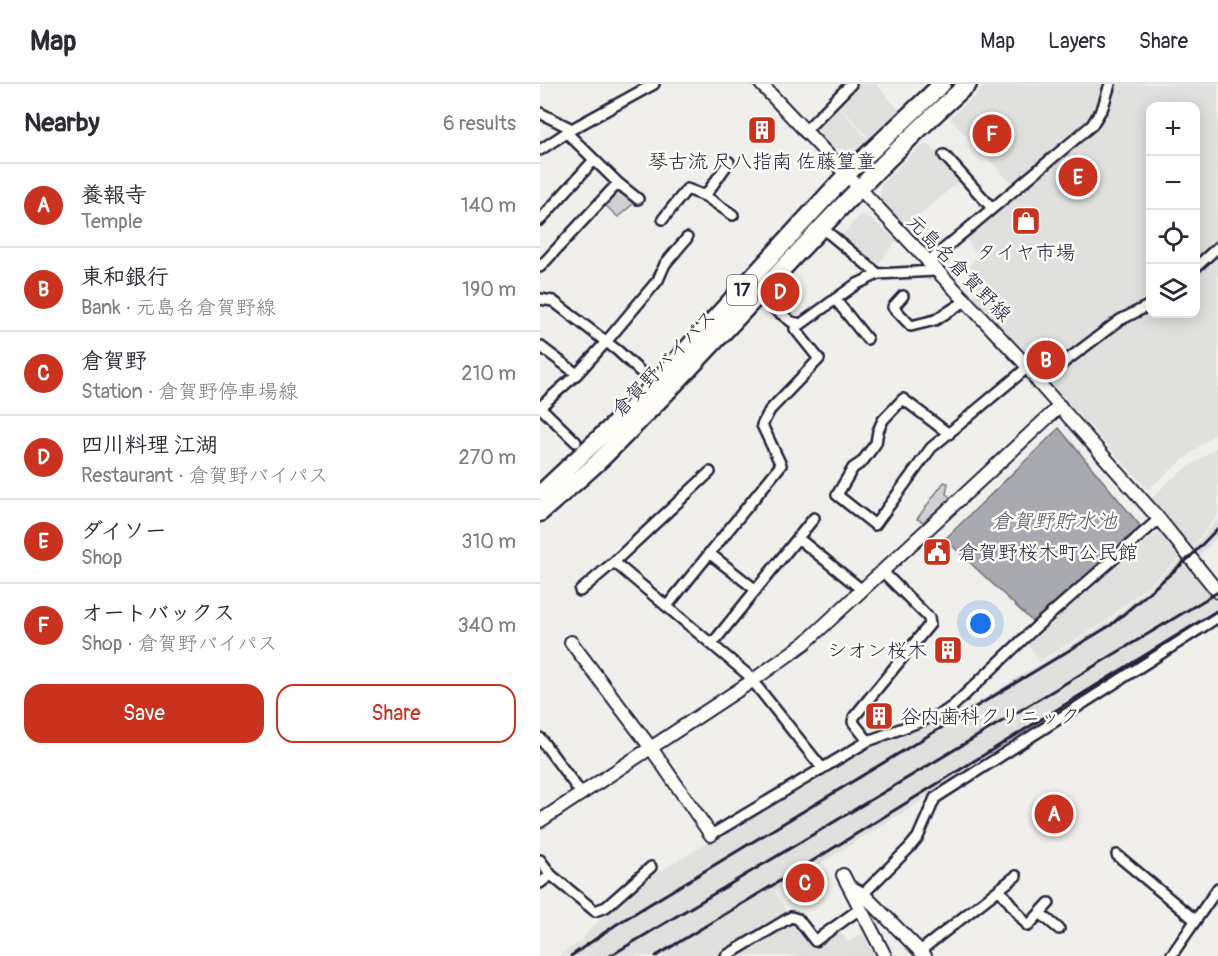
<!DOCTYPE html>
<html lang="en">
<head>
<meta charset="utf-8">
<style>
	body { margin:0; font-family:Pangolin,"Klee One",sans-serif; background:#f7f7f7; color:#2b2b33 }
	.controls { position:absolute; right:18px; top:18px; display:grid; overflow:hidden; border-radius:12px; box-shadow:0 3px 15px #0003 }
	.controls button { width:54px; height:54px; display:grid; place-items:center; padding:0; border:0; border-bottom:2px solid #e1e1e2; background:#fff; color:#2b2b33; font:30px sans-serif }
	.you { position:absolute; left:441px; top:540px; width:21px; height:21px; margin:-15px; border:4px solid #fff; border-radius:50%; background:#1a73e8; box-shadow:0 0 0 9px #1a73e833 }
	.badge { display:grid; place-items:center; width:39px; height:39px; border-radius:50%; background:#c8321e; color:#fff; font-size:20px; font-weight:700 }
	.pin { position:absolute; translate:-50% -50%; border:3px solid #fff; box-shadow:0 2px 6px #0006 }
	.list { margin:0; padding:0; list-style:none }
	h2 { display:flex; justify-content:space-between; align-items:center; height:78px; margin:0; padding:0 24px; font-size:26px }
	h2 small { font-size:20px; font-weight:400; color:#7c7c81 }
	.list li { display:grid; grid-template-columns:39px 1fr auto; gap:18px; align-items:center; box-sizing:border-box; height:84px; padding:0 24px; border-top:2px solid #e1e1e2 }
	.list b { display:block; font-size:22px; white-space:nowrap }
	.list p { margin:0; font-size:20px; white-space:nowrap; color:#7c7c81 }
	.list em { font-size:20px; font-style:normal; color:#7c7c81 }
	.actions { display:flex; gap:12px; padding:18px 24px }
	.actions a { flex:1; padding:14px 0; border:2px solid #c8321e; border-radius:18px; text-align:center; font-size:21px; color:#c8321e }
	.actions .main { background:#c8321e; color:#fff }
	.icon { flex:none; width:33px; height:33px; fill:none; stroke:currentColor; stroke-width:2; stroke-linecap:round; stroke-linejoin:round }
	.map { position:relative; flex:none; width:678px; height:872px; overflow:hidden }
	header { display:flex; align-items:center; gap:36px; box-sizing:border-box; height:84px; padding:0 30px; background:#fff; border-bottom:2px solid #e1e1e2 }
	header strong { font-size:28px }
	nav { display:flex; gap:33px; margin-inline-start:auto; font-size:21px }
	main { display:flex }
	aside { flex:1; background:#fff }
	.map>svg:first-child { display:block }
	.built { fill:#e0e0df }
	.green { fill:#d2d1d1; stroke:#7a7a86; stroke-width:1.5 }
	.water { fill:#a9a9b0; stroke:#737381; stroke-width:1.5 }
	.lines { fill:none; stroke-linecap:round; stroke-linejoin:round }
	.street-casing { stroke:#22223b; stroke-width:14 }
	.secondary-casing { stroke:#22223b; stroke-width:16 }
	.highway-casing { stroke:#22223b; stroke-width:21 }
	.street { stroke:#fdfcf7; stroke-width:9 }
	.secondary { stroke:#fdfcf7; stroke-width:12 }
	.highway { stroke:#fdfcf7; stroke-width:16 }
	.rail { stroke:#22223b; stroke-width:3 }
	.labels { text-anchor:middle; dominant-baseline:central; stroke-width:5; stroke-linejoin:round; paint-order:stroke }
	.shield { fill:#fdfcf7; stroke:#646373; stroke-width:1.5 }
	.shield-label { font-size:18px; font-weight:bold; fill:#22223b }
	.poi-label { font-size:20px; fill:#22223b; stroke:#fdfcf7 }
	.street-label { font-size:20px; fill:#22223b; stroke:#fdfcf7 }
	.water-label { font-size:21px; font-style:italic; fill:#58586a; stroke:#fdfcf7 }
</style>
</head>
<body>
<header>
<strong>Map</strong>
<nav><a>Map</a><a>Layers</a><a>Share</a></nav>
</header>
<main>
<aside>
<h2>Nearby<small>6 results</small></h2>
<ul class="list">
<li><span class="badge">A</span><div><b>養報寺</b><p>Temple</p></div><em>140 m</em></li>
<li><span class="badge">B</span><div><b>東和銀行</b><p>Bank · 元島名倉賀野線</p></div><em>190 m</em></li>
<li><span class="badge">C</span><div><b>倉賀野</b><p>Station · 倉賀野停車場線</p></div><em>210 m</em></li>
<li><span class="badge">D</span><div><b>四川料理 江湖</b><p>Restaurant · 倉賀野バイパス</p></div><em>270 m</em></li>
<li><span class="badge">E</span><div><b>ダイソー</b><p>Shop</p></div><em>310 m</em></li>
<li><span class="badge">F</span><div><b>オートバックス</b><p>Shop · 倉賀野バイパス</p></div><em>340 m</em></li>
</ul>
<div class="actions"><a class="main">Save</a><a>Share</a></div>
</aside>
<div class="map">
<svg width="678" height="872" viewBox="0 0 678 872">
	<rect width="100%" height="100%" fill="#f0efec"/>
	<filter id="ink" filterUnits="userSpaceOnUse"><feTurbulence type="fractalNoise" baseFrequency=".0167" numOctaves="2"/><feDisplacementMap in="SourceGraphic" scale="12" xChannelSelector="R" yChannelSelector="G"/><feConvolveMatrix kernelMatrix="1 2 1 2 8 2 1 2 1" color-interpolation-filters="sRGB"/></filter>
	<g filter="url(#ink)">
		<path class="built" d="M315,0H336L359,26L329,54L297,19Z
			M448,0H564L557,24L547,38L473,101L410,34Z
			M574,0H678V159L656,180V22H610V219L579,235L503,288L431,213L439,205L430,181L437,172L426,154L563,34Z
			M296,20L328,56L310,67L292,64L272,46Z
			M389,60L421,95L363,147L340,122V102L351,90L380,63Z
			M320,131L326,132L358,155L335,184L300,154Z
			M678,168V347L608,405L509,298L561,254L573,249L592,234L598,235L610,224V230H656V188Z
			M678,362V431L651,464L609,417L630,396Z
			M678,435V452L654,477L666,501L678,494V530L483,655L235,807L247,830L178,872H19L43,855L50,845L98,801L122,786L333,659L434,620L569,538L647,470Z
			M621,446L643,472L561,541L499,577L486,558L549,502Z
			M254,836L275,861L298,845L308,858L323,849L335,872H193Z"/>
		<path class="green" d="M74,109H83L94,119L78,133L64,120Z
			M404,398L408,399L406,410L411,414L383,438L377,435Z"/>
		<path class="water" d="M519,344L602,444L494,539L405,455Z"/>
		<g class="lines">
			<g class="street-casing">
				<path id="street" d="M0,29L32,45
					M264,48L311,0
					M27,49L78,99L98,115
					M0,66L32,45L114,0
					M404,71L452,124
					M165,112L189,78
					M123,135L147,105L165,112L193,131
					M0,136L54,76
					M286,147L338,190
					M387,179L552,41L563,23L570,0
					M0,183L78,99
					M656,183L678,163
					M217,212L252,238L261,240L315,201L338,190L395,187
					M363,212L353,223L371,242L395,236L424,218
					M0,215L13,217L78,267L103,290
					M295,215L327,255
					M0,262L37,290
					M498,298L580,236L610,221
					M0,323L37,290L66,258L118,196L125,180L147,154
					M0,323L36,358
					M409,350L363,315L343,336L338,347L336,359L322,378L313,384L297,411L335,441L391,364L488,283
					M258,454L322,506
					M169,469L216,506
					M74,478L207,590L282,684
					M40,507L74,478L170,388
					M127,522L241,381L222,341L230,326L279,275L255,245L256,240
					M172,560L274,434
					M0,654L41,709
					M328,657L313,638L314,633L390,540L389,534L342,487
					M171,751L328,657L403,629L413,622L497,542L619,435
					M577,771L655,836
					M0,776L11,791L55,827L66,823L111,783
					M0,799L11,791
					M459,805L488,842L509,819
					M323,810L369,764L378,753L395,714L678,533
					M500,829L519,845
					M380,867L476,792
					M186,872L251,833L258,835L275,857L321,824
					M631,872L678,804"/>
			</g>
			<g class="secondary-casing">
				<path id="secondary" d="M221,0L488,283L498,298L619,435L678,508
					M31,558L111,664L171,751
					M0,737L212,597L265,559L520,322
					M303,791L345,872
					M310,803L323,810L385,872"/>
			</g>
			<g class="highway-casing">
				<path id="highway" d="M0,410L103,313L306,91L402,0
					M0,429C19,412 39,396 58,378C184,255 296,117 428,0"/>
			</g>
			<use href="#street" class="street"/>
			<use href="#secondary" class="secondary"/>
			<use href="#highway" class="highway"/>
			<path class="rail" d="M31,872L77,840L571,541L650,473L678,444
				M70,872L678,508
				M116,872L253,789L678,526"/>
		</g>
	</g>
	<defs>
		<g id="building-square" transform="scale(1.5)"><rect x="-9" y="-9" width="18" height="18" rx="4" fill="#c8321e" stroke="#fdfcf7"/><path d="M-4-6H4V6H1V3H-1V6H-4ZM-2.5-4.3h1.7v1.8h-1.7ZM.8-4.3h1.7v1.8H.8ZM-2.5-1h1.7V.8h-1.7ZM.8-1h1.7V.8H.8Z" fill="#fff"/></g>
		<g id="shop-square" transform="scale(1.5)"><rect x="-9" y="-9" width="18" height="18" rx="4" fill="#c8321e" stroke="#fdfcf7"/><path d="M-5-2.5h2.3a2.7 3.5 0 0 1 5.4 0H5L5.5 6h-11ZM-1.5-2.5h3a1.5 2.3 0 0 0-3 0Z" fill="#fff"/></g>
		<g id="civic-square" transform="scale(1.5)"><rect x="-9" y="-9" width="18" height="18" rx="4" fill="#c8321e" stroke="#fdfcf7"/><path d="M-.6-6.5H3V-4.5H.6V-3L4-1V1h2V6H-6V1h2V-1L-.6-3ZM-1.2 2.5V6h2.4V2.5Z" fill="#fff"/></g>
	</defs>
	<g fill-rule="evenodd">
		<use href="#building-square" x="222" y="46"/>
		<use href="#shop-square" x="486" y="137"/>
		<use href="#civic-square" x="397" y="468"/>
		<use href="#building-square" x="408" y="566"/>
		<use href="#building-square" x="339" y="632"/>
	</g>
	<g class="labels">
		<rect class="shield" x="187" y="191" width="30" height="30" rx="4.5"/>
		<g class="shield-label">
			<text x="202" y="206">17</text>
		</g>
		<g class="poi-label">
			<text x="222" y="77">琴古流 尺八指南 佐藤篁童</text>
			<text x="486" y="168">タイヤ市場</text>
			<text x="418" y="468" text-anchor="start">倉賀野桜木町公民館</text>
			<text x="387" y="566" text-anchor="end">シオン桜木</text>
			<text x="360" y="632" text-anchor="start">谷内歯科クリニック</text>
		</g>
		<g class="street-label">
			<text transform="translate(419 184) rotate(46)">元島名倉賀野線</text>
			<text transform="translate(124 279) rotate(-46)">倉賀野バイパス</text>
		</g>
		<g class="water-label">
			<text x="514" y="437">倉賀野貯水池</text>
		</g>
	</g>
</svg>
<div class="controls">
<button>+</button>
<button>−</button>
<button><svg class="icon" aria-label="locate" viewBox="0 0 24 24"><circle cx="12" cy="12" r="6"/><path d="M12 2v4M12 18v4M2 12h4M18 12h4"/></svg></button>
<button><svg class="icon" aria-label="layers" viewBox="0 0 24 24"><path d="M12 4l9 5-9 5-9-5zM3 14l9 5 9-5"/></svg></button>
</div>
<div class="you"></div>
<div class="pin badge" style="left:514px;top:730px">A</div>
<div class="pin badge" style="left:506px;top:276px">B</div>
<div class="pin badge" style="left:265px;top:799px">C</div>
<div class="pin badge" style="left:240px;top:208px">D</div>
<div class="pin badge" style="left:538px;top:93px">E</div>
<div class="pin badge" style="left:452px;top:50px">F</div>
</div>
</main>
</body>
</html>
